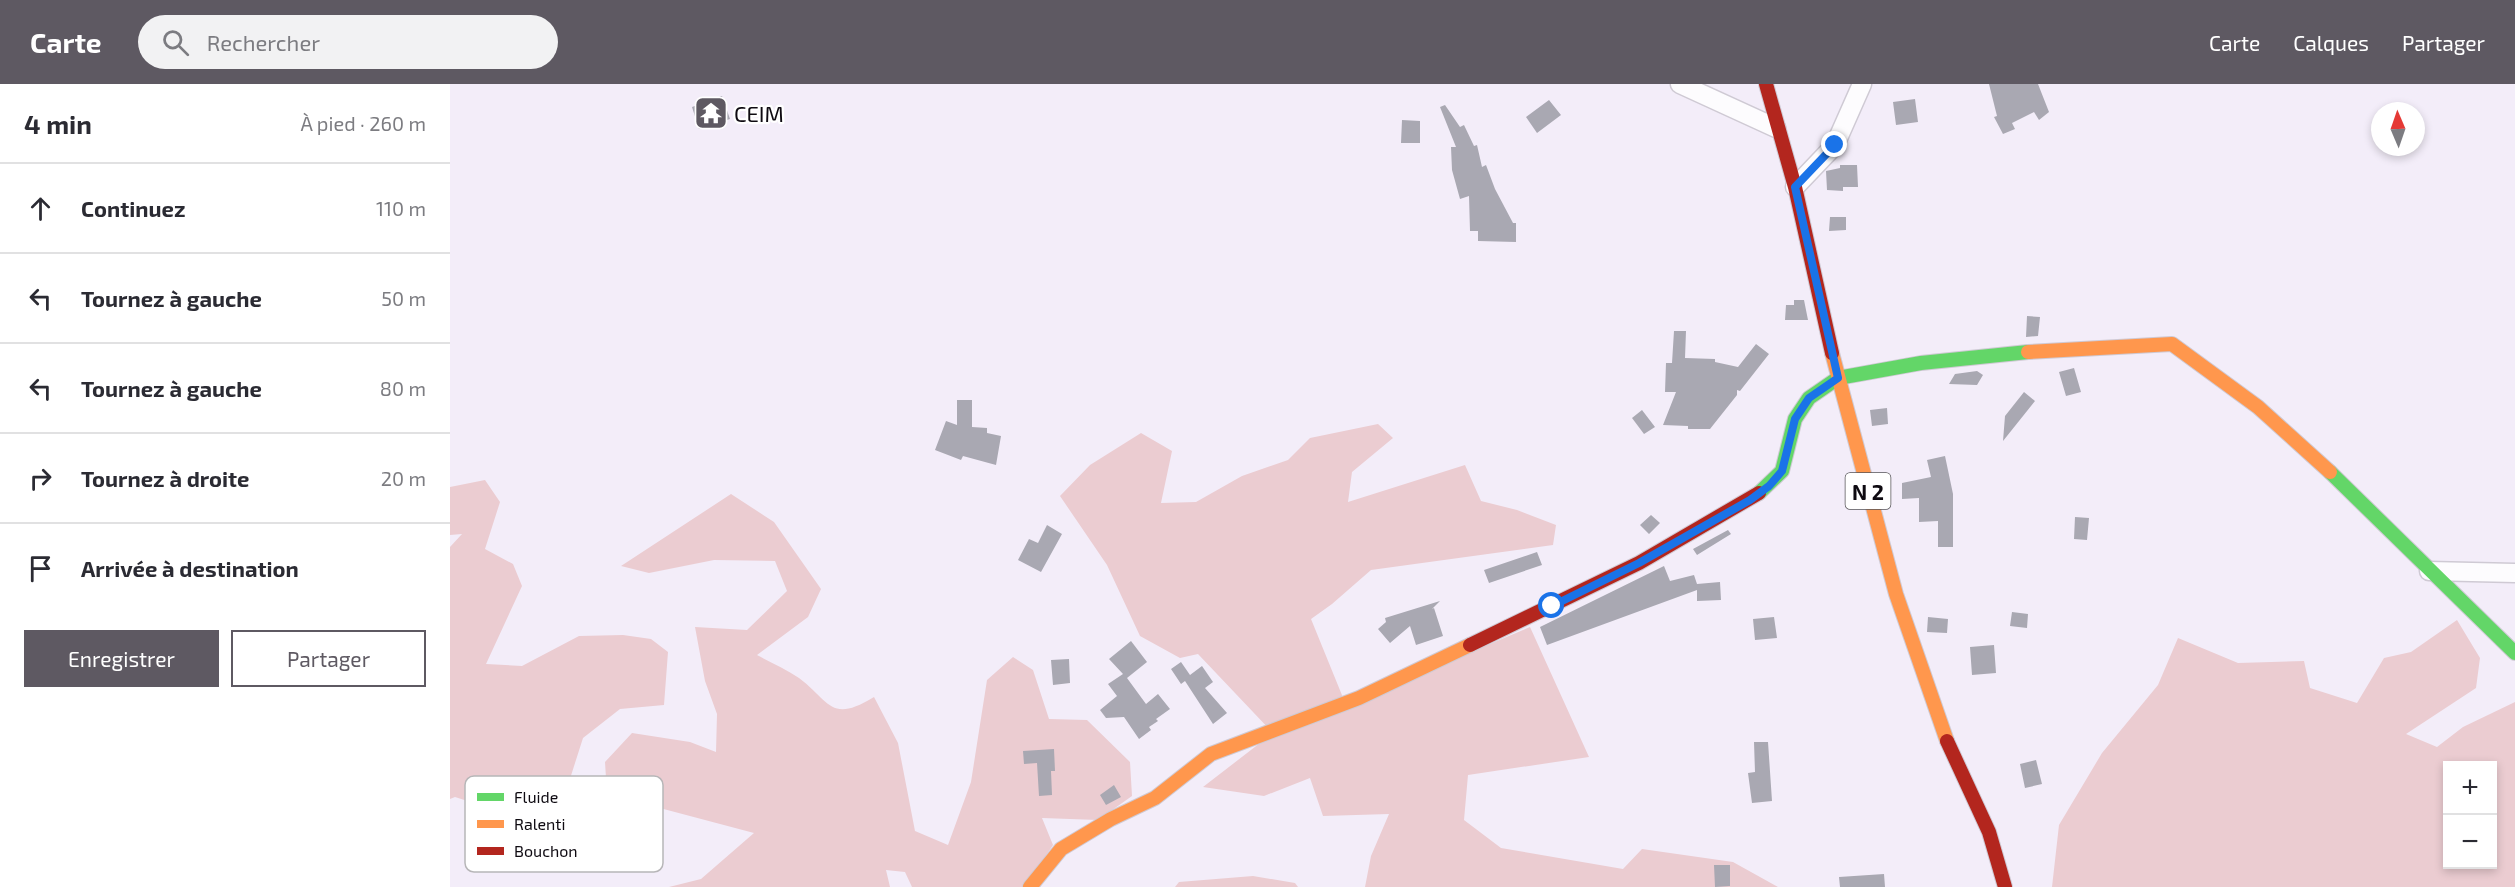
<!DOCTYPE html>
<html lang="fr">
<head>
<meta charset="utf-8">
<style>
	body { margin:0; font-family:"Exo 2",sans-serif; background:#f2f2f3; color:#2b2b33 }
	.controls { position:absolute; right:18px; bottom:18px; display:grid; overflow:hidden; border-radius:0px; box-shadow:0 3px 9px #0003 }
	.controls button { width:54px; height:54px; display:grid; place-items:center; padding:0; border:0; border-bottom:2px solid #e1e1e2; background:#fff; color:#2b2b33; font:30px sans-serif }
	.compass { position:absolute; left:1921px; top:18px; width:54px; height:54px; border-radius:50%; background:#fff; box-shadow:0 3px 9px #0003; rotate:358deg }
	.stop { position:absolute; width:18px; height:18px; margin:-14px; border:4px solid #1a73e8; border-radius:50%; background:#fff }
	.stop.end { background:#1a73e8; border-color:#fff; box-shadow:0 2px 6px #0008 }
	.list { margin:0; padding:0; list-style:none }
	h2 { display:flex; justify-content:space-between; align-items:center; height:78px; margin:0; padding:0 24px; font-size:26px }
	h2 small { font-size:20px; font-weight:400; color:#7c7c81 }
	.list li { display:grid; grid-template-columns:39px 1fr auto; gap:18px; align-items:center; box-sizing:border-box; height:90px; padding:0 24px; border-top:2px solid #e1e1e2 }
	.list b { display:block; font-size:22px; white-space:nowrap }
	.list em { font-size:20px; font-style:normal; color:#7c7c81 }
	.actions { display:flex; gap:12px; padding:18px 24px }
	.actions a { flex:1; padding:14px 0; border:2px solid #5e5962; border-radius:0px; text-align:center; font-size:21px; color:#5e5962 }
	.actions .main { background:#5e5962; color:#fff }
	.icon { flex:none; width:33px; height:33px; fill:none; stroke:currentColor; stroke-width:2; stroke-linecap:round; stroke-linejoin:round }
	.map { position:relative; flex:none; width:2065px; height:803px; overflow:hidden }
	header { display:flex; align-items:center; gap:36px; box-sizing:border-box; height:84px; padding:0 30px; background:#5e5962; color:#fff }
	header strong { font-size:28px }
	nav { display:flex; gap:33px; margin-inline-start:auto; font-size:21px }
	.search { width:420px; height:54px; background:#f2f2f3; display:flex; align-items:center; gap:15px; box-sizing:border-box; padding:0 21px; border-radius:33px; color:#7c7c81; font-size:22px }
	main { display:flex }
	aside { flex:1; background:#fff }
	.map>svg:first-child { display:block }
	.green { fill:#ebccd1; fill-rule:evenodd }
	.building { fill:#a9a8b2 }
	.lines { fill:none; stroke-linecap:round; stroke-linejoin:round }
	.street-casing { stroke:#cfcad4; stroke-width:21 }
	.fast-casing { stroke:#cfcad4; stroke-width:16 }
	.slow-casing { stroke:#cfcad4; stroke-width:16 }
	.jam-casing { stroke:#cfcad4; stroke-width:16 }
	.street { stroke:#fdfcfe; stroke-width:18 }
	.fast { stroke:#63d668; stroke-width:14 }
	.slow { stroke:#ff974d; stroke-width:14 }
	.jam { stroke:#b3261e; stroke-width:14 }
	.route { stroke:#1a73e8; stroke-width:8 }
	.labels { text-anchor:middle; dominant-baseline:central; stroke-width:4.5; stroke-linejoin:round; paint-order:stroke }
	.shield { fill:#fff; stroke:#565458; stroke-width:1.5 }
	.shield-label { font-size:21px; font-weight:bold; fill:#0e0a11 }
	.poi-label { font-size:22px; fill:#0e0a11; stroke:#fff; text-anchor:start }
	.key { fill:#fff; stroke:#b7b6b8; stroke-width:1.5 }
	.key-label { font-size:16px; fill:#0e0a11 }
</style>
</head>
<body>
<header>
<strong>Carte</strong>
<div class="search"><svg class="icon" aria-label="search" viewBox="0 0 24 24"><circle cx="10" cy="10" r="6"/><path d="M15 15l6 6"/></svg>Rechercher</div>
<nav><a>Carte</a><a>Calques</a><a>Partager</a></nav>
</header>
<main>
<aside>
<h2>4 min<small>À pied · 260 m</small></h2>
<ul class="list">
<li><svg class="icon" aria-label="ahead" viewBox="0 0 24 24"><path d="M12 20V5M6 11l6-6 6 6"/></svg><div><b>Continuez</b></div><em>110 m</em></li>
<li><svg class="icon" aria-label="left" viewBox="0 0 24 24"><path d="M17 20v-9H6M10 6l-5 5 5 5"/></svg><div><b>Tournez à gauche</b></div><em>50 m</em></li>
<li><svg class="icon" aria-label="left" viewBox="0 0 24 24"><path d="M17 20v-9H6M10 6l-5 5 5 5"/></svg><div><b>Tournez à gauche</b></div><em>80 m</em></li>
<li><svg class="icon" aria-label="right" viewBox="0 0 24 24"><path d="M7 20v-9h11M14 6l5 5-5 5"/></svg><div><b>Tournez à droite</b></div><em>20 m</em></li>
<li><svg class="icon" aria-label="arrive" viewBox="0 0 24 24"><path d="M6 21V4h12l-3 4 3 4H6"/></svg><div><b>Arrivée à destination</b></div></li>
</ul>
<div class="actions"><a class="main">Enregistrer</a><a>Partager</a></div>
</aside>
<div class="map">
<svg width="2065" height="803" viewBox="0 0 2065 803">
	<rect width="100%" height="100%" fill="#f3edf9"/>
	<path class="green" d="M928,340L943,354L902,388L898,418L1015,381L1031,417L1067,426L1106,441L1103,461L921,486L882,520L861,535L896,621L1080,543L1139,673L1018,691L1014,736L1051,764L1173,785L1192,765L1283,778L1328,803H915L921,772L939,730L873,732L860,694L814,712L753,703L823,649L748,570L730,574L690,552L657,481L610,412L640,381L691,349L722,367L711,419L746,418L792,392L838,376L860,354Z
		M35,396L50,418L35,465L63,480L72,502L36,580L72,582L129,552L173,551L201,555L218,568L214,621L170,625L133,654L118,701L58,730L5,713L0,715V463L12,450L0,451V403Z
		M281,410L324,438L371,505L358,533L307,571C320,578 336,585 349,594C380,617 380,640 424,613L448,659L465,747L498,761L521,698L537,596L563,573L583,586L599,635L637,636L680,678L682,712L648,736L592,734L603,761L575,803H462L455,788L436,786L440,803H219L251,795L304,749L157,710L155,678L182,649L240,658L266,668L267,630L255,597L245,543L297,546L337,507L325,477L264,476L199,489L171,482Z
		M2007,536L2030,574L2026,604L1956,650L1987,663L2013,643L2065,618V803H1602L1609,741L1652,669L1708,601L1728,554L1788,579L1854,577L1860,604L1907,619L1934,574L1961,568ZM1998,682H2042V780H1998Z
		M803,792L845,799L848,803H725L729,798Z"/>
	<path class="building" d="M1539,0H1588L1599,28L1589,36L1584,28L1562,39L1565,45L1553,50L1544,33L1547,32Z
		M272,12L280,35L249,45L242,23Z
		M1465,15L1468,38L1446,41L1443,18Z
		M1099,16L1111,31L1087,49L1076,33Z
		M995,21L1010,43L1014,41L1024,62L1027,61L1032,83L1036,81L1045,105L1063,139H1066V158L1028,157V147H1020L1019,112L1010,115L1002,86L1001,63H1006L990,23Z
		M952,36L970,37V59H951Z
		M1390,81H1407L1408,103H1393V107L1377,106L1376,87L1390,84Z
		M1380,133H1396V146L1379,147Z
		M1344,216H1354L1358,236H1335L1336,221H1344Z
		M1577,232L1590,233L1588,252L1576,253Z
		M1224,247H1236L1235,274L1265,275V278L1288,283L1306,260L1319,270L1290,307L1287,306V311L1260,345H1238V342L1213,341L1226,308H1215L1216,279H1222Z
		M1624,284L1631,308L1616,312L1609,288Z
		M1527,287L1533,291L1527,301L1499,300L1505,290Z
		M1574,308L1585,317L1553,357L1555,332Z
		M507,316H522V343L537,344V349L551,352L546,381L513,372L511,376L485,366L496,337L507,341Z
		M1437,324L1438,340L1422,342L1420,326Z
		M1192,326L1205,343L1194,350L1182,334Z
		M1495,372L1503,410V463H1488V437L1469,438V414L1452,415V399L1481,393L1477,376Z
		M1201,431L1210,439L1199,450L1190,441Z
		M1625,433L1639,434L1637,456L1624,455Z
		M597,441L612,450L591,488L568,476L579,455L588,459Z
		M1278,446L1281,450L1247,471L1243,465Z
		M1087,468L1092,481L1039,499L1034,486Z
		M1214,482L1220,497L1244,491L1247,500L1270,498L1271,516L1247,517V506L1097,561L1090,543Z
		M990,517L982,525L984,524L993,552L966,561L960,542L940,559L928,545L936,538L935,534Z
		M1562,528L1578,530L1577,544L1560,542Z
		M1324,533L1327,554L1305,556L1303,535Z
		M1478,533L1498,535L1497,549L1477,548Z
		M681,557L697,578L677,594L696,620L708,610L720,625L706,635L708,637L699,643L701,646L689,655L674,633L656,634L650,626L667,612L658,600L673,590L659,575Z
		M1544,561L1546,589L1522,591L1520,563Z
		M619,575L620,599L603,601L601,576Z
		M731,578L740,591L752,582L763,598L755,604L777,629L763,640L735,597L731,600L721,585Z
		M1304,658H1318L1322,717L1302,719L1298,689L1305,688Z
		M604,665L605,687H601L602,711L589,712L587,679L574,680L573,667Z
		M1586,676L1592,700L1575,704L1570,680Z
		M664,701L671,713L656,721L650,711Z
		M1264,781H1280V802L1265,803Z
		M1434,790L1435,803H1390L1389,793Z"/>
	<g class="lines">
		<g class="street-casing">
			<path id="street" d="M1230,0L1326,44
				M1345,103L1385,61L1412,0
				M1979,487L2065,489"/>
		</g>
		<g class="fast-casing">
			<path id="fast" d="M1880,388L2065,569
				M1309,409L1332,387L1345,335L1359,314L1388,294L1471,279L1578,268"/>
		</g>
		<g class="slow-casing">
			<path id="slow" d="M1578,268L1722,260L1808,323L1880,388
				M1382,269L1446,510L1497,657
				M580,803L611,765L661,735L705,714L761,670L909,614L1020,561"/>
		</g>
		<g class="jam-casing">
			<path id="jam" d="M1316,0L1345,103L1382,269
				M1020,561L1189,479L1309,409
				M1497,657L1539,748L1555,803"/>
		</g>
		<use href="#street" class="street"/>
		<use href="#fast" class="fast"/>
		<use href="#slow" class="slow"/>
		<use href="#jam" class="jam"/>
	</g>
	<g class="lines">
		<path class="route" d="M1102,522L1189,479L1300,416L1319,402L1332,387L1345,335L1359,314L1388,294L1345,103L1385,61"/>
	</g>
	<defs>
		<g id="temple-square" transform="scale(1.725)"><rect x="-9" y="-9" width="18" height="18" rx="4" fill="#5e5962" stroke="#fff"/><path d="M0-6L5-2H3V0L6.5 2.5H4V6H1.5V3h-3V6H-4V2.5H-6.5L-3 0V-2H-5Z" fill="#fff"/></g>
	</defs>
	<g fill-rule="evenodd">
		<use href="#temple-square" x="261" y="29"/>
	</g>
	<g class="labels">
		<rect class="shield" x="1395.5" y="389" width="45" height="36" rx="4.5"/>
		<g class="shield-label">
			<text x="1418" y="407">N 2</text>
		</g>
		<g class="poi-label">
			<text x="284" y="29">CEIM</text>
		</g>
	</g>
	<rect x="15" y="692" width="198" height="96" rx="9" class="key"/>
	<rect x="27" y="709" width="27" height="8" fill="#63d668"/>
	<rect x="27" y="736" width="27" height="8" fill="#ff974d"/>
	<rect x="27" y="763" width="27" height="8" fill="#b3261e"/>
	<g class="key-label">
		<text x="64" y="719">Fluide</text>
		<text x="64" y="746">Ralenti</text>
		<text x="64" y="773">Bouchon</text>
	</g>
</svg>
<div class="controls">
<button>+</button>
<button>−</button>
</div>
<svg class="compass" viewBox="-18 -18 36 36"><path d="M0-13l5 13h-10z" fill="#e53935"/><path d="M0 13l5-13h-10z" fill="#7c7c81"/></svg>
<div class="stop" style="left:1102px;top:522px"></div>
<div class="stop end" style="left:1385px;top:61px"></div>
</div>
</main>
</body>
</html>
